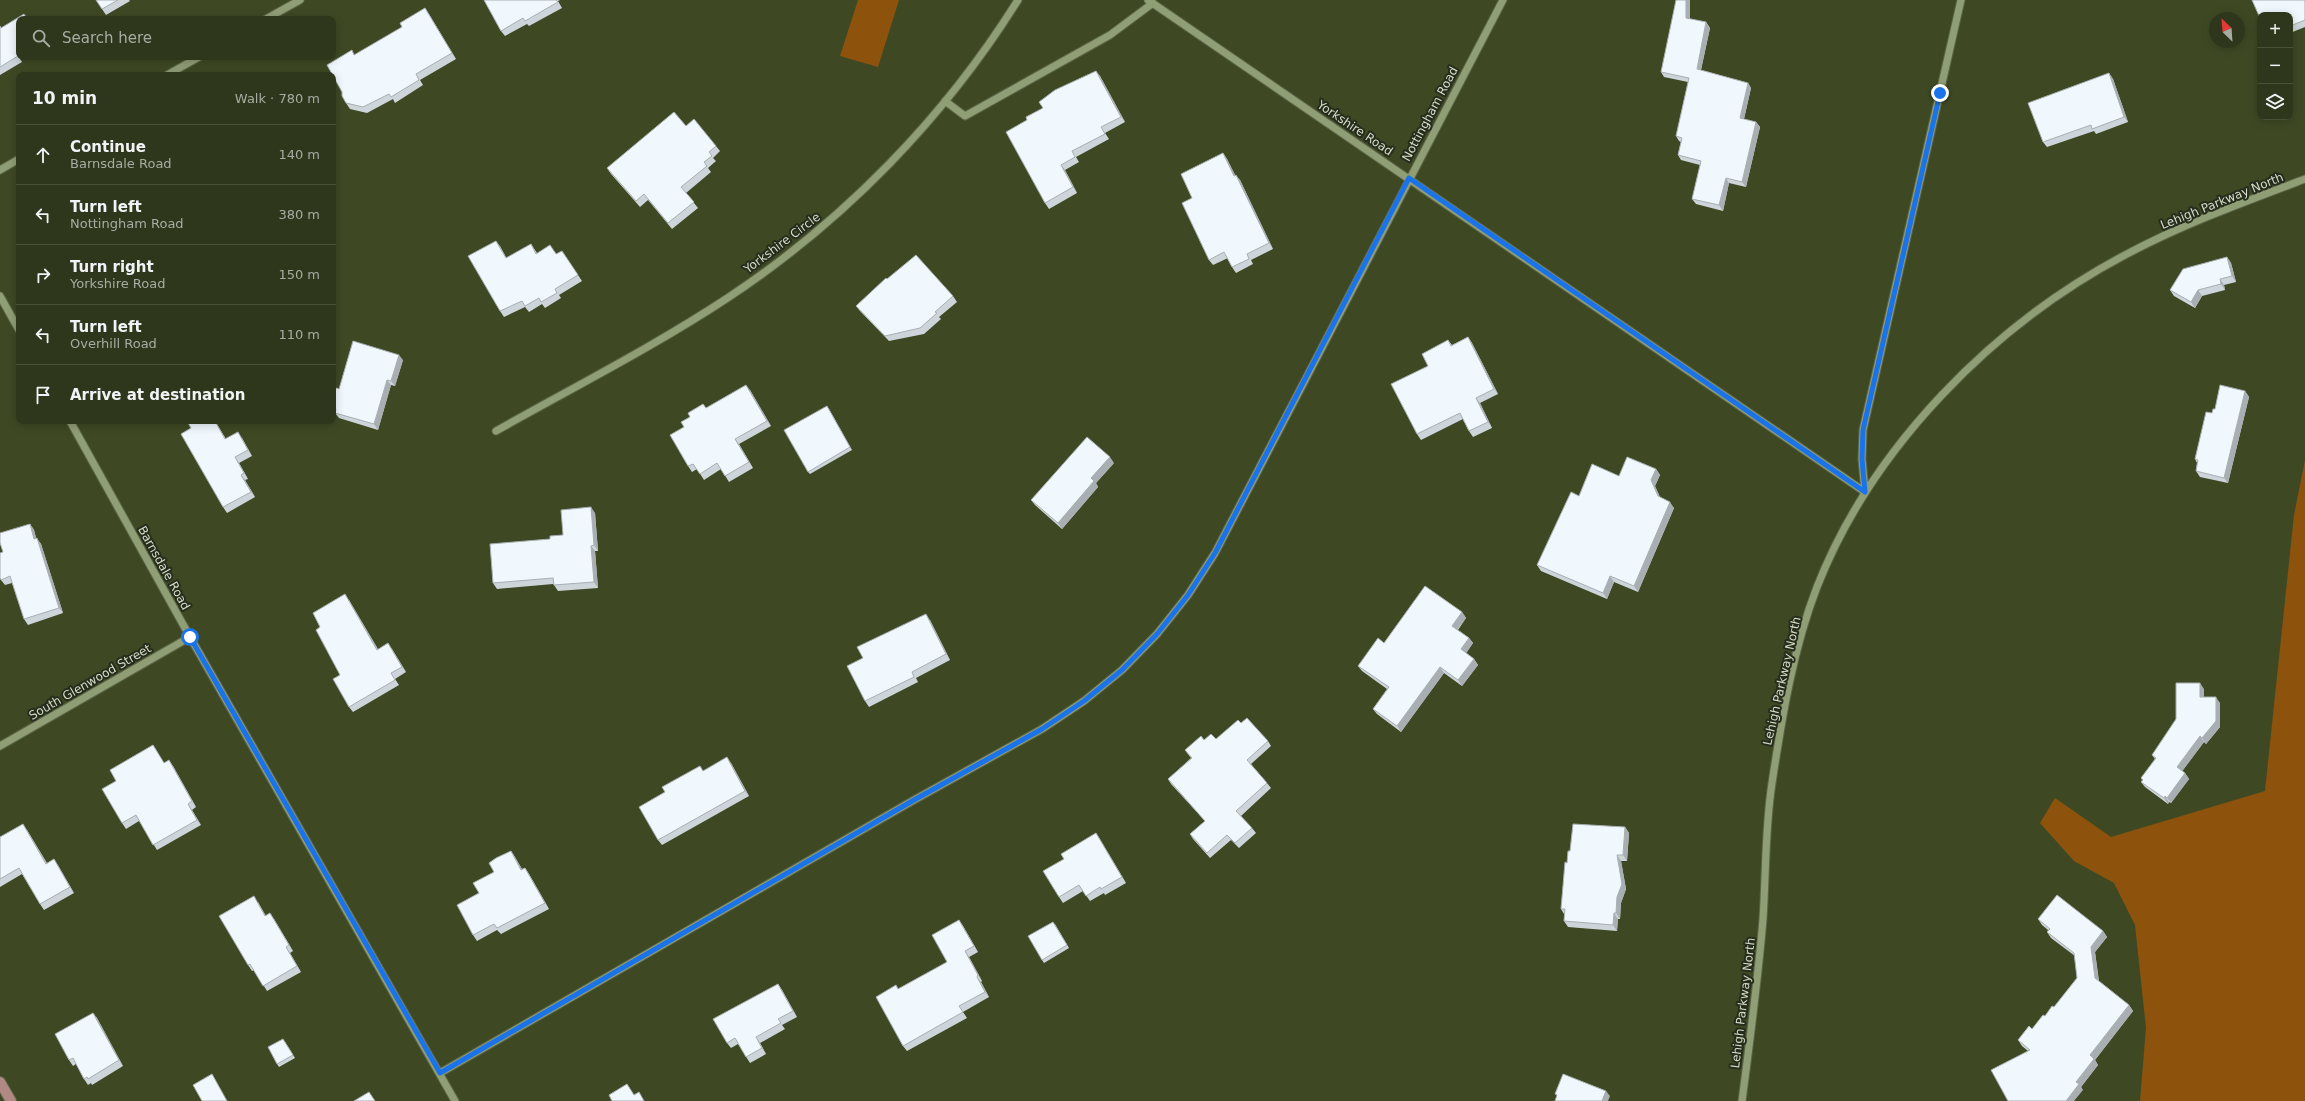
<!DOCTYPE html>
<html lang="en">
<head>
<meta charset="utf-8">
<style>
	body { margin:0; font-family:"DejaVu Sans",sans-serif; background:#363f24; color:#f1f3f6 }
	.controls { position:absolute; right:12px; top:12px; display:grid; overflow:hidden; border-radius:8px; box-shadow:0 2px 10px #0003 }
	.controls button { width:36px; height:36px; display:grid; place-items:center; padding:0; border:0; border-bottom:1px solid #49513a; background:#2e371b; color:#f1f3f6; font:20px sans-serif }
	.compass { position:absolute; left:2209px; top:12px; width:36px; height:36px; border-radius:50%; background:#2e371b; box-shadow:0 2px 10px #0003; rotate:335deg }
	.stop { position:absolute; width:12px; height:12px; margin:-9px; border:3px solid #1a73e8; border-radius:50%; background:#fff }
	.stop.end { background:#1a73e8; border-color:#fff; box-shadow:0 1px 4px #0008 }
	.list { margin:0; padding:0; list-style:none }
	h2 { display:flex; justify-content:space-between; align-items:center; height:52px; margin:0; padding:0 16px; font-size:17px }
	h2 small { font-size:13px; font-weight:400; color:#a7aca3 }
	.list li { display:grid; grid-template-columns:26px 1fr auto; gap:12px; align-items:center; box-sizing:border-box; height:60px; padding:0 16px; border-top:1px solid #49513a }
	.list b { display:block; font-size:15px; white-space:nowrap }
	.list p { margin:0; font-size:13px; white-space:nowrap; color:#a7aca3 }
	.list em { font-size:13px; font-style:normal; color:#a7aca3 }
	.icon { flex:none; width:22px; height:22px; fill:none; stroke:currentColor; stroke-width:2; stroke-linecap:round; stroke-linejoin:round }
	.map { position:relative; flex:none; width:2305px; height:1101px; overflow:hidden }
	.search { position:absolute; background:#2e371b; box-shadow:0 2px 10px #0003; left:16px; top:16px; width:320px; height:44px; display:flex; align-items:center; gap:10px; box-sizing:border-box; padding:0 14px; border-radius:8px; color:#a7aca3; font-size:15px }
	.panel { position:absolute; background:#2e371b; box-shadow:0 2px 10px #0003; left:16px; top:72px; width:320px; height:352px; border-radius:8px }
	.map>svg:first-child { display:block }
	.green { fill:#8d530c }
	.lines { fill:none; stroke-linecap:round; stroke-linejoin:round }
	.minor-casing { stroke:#5d6646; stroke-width:9 }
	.major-casing { stroke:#5d6646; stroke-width:12 }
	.minor { stroke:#909e76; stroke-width:7 }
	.major { stroke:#b08984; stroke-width:10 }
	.wall { fill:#ced5da }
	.shaded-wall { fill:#a8aeb2 }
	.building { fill:#f0f8fe; stroke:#a8aeb2 }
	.route { stroke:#1a73e8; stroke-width:5 }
	.labels { text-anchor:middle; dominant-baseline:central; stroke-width:4; stroke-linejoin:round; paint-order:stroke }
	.street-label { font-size:12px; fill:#d4dcc7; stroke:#272d1c }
</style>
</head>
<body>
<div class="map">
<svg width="2305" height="1101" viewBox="0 0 2305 1101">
	<rect width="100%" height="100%" fill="#3e4924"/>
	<path class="green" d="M858,0H899L878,67L840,56Z
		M2305,460V1101H2140L2146,1028L2135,925L2114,883L2074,861L2040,823L2055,798L2111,837L2265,791L2294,515Z"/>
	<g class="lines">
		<g class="minor-casing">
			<path id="minor" d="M1148,0L1865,492
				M266,19L300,0
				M167,75L199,57
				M945,101L965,116L1110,35L1153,3
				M0,170L19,159
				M0,296L19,330
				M70,421L190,637L455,1101
				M496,431C574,387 655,346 729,297C845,220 945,117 1018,0
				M1865,492L1862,459L1863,430L1961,0
				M0,746L190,637
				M440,1073L914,800L1042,729L1084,701L1122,670L1157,634L1188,595L1215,553L1503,0
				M1742,1101C1750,1040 1758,980 1763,919C1766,874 1765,828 1772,783C1782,717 1793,649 1817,587C1872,447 1993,325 2125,255C2183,224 2244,202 2305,179"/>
		</g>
		<g class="major-casing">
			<path id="major" d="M0,1082L11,1101"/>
		</g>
		<use href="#minor" class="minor"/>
		<use href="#major" class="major"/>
	</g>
	<path class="wall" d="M96,0H129L130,1L106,15Z
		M484,0H560L558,1L562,8L529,26L527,24L505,36L501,31Z
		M1690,0V19L1706,22L1710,28L1701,70L1748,83L1751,88L1744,119L1756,122L1760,127L1746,187L1729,183L1723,211L1696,204L1692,199L1700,165L1681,160L1678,155L1681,142L1679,141L1676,136L1688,82L1664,77L1661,72Z
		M2305,0V27L2290,33V15Z
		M425,8L456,59L420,80L423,85L395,103L393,99L367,113L350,109L346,103L342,92L355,55L402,27Z
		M19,19V57H23L20,59L22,62L0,75V26L1,28Z
		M1096,71L1100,76L1125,122L1105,133L1109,139L1076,157L1079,162L1065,170L1077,193L1049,209L1045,203L1027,120L1043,108Z
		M2109,73L2113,79L2128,122L2096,134L2094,131L2047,147L2043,142Z
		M686,126L716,146L720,151L713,158L716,161L708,168L711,172L686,193L698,208L672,229L648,200L640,207L611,174L607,168Z
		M1223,153L1227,159L1235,175L1240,180L1273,249L1251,260L1253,264L1236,273L1232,267L1228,258L1213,265L1209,260L1192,198Z
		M531,244L537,253L554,251L556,254L566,257L582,281L559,295L561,298L545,308L542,304L529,312L525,307L504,317L500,311V246L506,258Z
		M2227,257L2231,263L2236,282L2224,285L2225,290L2202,296L2195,308L2174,296L2170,290Z
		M887,279L953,296L957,302L939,317L941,319L924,334L889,341L860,311L856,306Z
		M1468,337L1472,343L1498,394L1480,403L1492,428L1473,437L1469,431L1463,419L1421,440L1417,434L1428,366L1448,340L1452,345Z
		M403,360L395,386L391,385L378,430L339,418L335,413L333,412V387L339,389Z
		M750,390L771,426L739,444L753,468L729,482L721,469L704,480L697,469L692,472L688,466L684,427L706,408Z
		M2245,391L2249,397L2228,483L2200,477L2196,471L2197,463L2195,459L2212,413L2215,409Z
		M829,409L852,450L810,474L808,472Z
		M187,421H215L226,439L242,438L252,456L239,463L248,479L245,480L255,497L227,513L223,507L191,428Z
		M1114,463L1096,483L1098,487L1062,529L1035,505L1031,500Z
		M1656,469L1660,475L1655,486L1660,497L1674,508L1638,592L1614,582L1607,599L1541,571L1537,565L1619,476Z
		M595,513L598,551H595L598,588L558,591L554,585L553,584L497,589L493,583L550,539L563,535Z
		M30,524L34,530L36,538L41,544L63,613L28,625L24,619L12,583L5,585L1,580L3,552Z
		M349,600L378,649H392L406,672L395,679L399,685L353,712L349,707L340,675L320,627Z
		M1462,612L1466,618L1458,630L1469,638L1473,643L1466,653L1474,659L1478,665L1462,686L1444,673L1401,732L1377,714L1373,709L1387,689L1362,671L1358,666L1384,643Z
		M930,620L950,660L916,678L918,682L869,707L865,701L863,658Z
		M2204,689V697L2220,703V727L2206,744L2204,742L2182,771L2185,773L2189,779L2171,803L2169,802L2168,804L2145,787L2141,782L2142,780L2141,778L2155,759L2152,755Z
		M1241,723L1268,741L1271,746L1251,764L1267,783L1271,788L1241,816L1252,828L1256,833L1239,848L1231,840L1210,858L1193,839L1190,834L1205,821L1171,784L1168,779L1191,758L1185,750L1204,740L1216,739Z
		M153,745L164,763L173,766L196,807L192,810L201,825L157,850L139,821L126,829L122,823L116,781Z
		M731,763L749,796L662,845L658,840L703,771Z
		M1625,827L1629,833L1627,861H1621L1626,889L1621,903L1620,919H1618L1617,931L1568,927L1564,921V914L1561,909L1567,863L1570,851Z
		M27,830L47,863L54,859L74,893L44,910L40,904L22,874L0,887V837Z
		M1096,833L1126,883L1105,895L1104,893L1090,901L1083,891L1063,903L1059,897L1064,859Z
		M511,851L515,857L522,869L525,868L529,874L549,909L501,934L497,930L477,941L473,935L479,893L494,872Z
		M258,902L266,916L274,919L293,951L290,953L301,972L267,991L254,970L252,971L248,965Z
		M2038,919L2103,931L2107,937L2095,952L2099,981L2129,1005L2133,1011L2095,1060L2098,1065L2081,1087L2083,1090L2028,1051L2022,1046L2018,1040L2032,1029L2054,1007L2077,978L2075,956L2051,938L2047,932L2048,930L2042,925Z
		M959,920L963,926L978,952L969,957L982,981L981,982L989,997L963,1012L967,1018L907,1051L903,1046L898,989L947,962Z
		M1055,924L1069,948L1044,963L1042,960Z
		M778,984L782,990L797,1017L782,1025L785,1029L760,1043L766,1054L750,1063L738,1044L731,1048L727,1043Z
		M93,1013L97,1018L123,1066L92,1085L91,1083L88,1085L84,1079L76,1064L73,1066L69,1060Z
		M285,1042L295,1058L279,1067L277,1064Z"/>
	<path class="shaded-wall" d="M1686,0H1690V24L1686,18Z
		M425,8L429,14L456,59L452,53Z
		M1706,22L1710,28L1700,74L1697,69Z
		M1096,71L1100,76L1125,122L1121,117Z
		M2109,73L2113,79L2128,122L2124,117Z
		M1748,83L1751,88L1743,123L1740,118Z
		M1756,122L1760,127L1746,187L1742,182Z
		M1223,153L1227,159L1238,181L1234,176Z
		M1061,165L1065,170L1077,193L1073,187Z
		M1236,175L1240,180L1273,249L1269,243Z
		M1726,178L1729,183L1723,211L1719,205Z
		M496,241L500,246L510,264L506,258Z
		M2227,257L2231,263L2236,282L2232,276Z
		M2220,279L2224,285L2225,290L2221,284Z
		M2198,290L2202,296L2195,308L2191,302Z
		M1468,337L1472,343L1498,394L1494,389Z
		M399,355L403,360L395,386L391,381Z
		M387,380L391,385L378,430L374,424Z
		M746,385L750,390L771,426L767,421Z
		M2245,391L2249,397L2228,483L2224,478Z
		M1476,398L1480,403L1492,428L1488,422Z
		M238,432L242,438L252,456L248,450Z
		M735,439L739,444L753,468L749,462Z
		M235,457L239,463L248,479L244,473Z
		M1110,457L1114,463L1096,483L1098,487L1062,529L1058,523L1091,478Z
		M1656,469L1660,475L1655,486L1662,502L1658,496L1651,480Z
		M241,475L245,480L255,497L251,492Z
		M1670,502L1674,508L1638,592L1634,586Z
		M591,507L595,513L598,551L594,545Z
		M30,524L34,530L38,545L34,539Z
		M37,538L41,544L63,613L59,608Z
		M591,546L595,551L598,588L594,582Z
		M1610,576L1614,582L1607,599L1603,593Z
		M345,594L349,600L381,655L377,650Z
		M1462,612L1466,618L1456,631L1452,626Z
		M926,614L930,620L950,660L946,654Z
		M1469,638L1473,643L1465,655L1461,649Z
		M388,643L392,649L406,672L402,667Z
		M1474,659L1478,665L1462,686L1458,680Z
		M1440,667L1444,673L1401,732L1397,726Z
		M2200,683L2204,689V703L2200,697Z
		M2216,697L2220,703V727L2206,744L2202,738Z
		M2200,736L2204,742L2181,773L2177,767Z
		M727,757L731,763L749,796L745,791Z
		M169,760L173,766L196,807L192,801Z
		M2185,773L2189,779L2171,803L2167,798Z
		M2165,796L2169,802L2168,804L2164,798Z
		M188,804L192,810L201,825L197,820Z
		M23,824L27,830L50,869L46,864Z
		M1625,827L1629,833L1627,861L1623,855Z
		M1096,833L1100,839L1126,883L1122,877Z
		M511,851L515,857L525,875L521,870Z
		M1617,855L1621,861L1626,889L1621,903L1620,919L1616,913Z
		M54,859L58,865L74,893L70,887Z
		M525,868L529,874L549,909L545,903Z
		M270,913L274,919L293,951L289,945Z
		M1614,913L1618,919L1617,931L1613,925Z
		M959,920L963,926L978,952L974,946Z
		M2103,931L2107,937L2095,952L2099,984L2095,978L2091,947Z
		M286,947L290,953L301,972L297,966Z
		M965,951L969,957L982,981L978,975Z
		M977,977L981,982L989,997L985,992Z
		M778,984L782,990L797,1017L793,1011Z
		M2129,1005L2133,1011L2095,1060L2098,1065L2081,1087L2083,1090L2074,1101H2066L2090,1055Z
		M93,1013L97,1018L123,1066L119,1060Z
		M756,1037L760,1043L766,1054L762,1048Z
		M1606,1091L1610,1096L1608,1101H1602Z"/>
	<path class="building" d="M96,0H118L102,9Z
		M484,0H556L558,2L525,21L523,18L501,31Z
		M1676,0H1686V18L1706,22L1697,69L1748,83L1740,118L1756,122L1742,182L1726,178L1719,205L1692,199L1701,161L1678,155L1682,138L1676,136L1689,78L1661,72Z
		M2252,0H2305V20L2290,26V15H2260V18Z
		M425,8L452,53L416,74L419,80L391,97L389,94L363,107L346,103L342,96V92L327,65L352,50L354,55L402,27L400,23Z
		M24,14L27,19H19V51L16,53L18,56L0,67V26L1,28Z
		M1096,71L1121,117L1101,127L1105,134L1072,151L1075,157L1061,165L1073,187L1045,203L1006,132L1027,120L1026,117L1043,108L1039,102L1055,90Z
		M2109,73L2124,117L2092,129L2091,125L2043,142L2028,103Z
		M674,112L686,126L694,119L716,146L709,152L712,156L704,162L707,166L681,187L694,202L668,223L644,194L636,201L607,168Z
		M1223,153L1234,176L1236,175L1269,243L1247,254L1249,259L1232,267L1224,252L1209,260L1182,203L1192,198L1181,174Z
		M496,241L506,258L531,244L536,254L550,245L556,254L562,251L578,275L555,289L557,293L541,302L539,298L525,306L522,301L500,311L468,256Z
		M916,255L953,296L935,312L937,313L920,328L885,336L856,306L886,278L887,279Z
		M2227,257L2232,276L2220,279L2221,284L2198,290L2191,302L2170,290L2183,269Z
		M1468,337L1494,389L1476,398L1488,422L1469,431L1460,413L1417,434L1391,384L1428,366L1422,354L1448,340L1451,346Z
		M353,341L399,355L391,381L387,380L374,424L335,413L336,409L333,408V387L339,389Z
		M746,385L767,421L735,439L749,462L725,476L717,463L700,474L693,464L688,466L670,435L684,427L681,422L690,417L688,413L703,404L706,408Z
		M2220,385L2245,391L2224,478L2196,471L2198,460L2195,459L2206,412L2212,413L2213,409H2215Z
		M827,406L850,447L808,472L784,430Z
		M187,421H215L225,439L238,432L248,450L235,457L244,473L241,475L251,492L223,507L181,434L191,428Z
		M1087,437L1110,457L1091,478L1094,481L1058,523L1031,500Z
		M1627,457L1656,469L1651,480L1658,496L1670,502L1634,586L1610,576L1603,593L1537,565L1571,492L1579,496L1592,464L1619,476Z
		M591,507L594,545L591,546L594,582L554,585L553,578L493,583L490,544L550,539V536L563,535L561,510Z
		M30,524L34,539L37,538L59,608L24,619L10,576L1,580L0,578V553L3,552L0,543V533Z
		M1425,586L1462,612L1452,626L1469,638L1461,649L1474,659L1458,680L1440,667L1397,726L1373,709L1389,687L1358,666L1378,638L1384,643Z
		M345,594L377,650L388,643L402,667L391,673L395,680L349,707L333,679L340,675L316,630L320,627L313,613Z
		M926,614L946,654L912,672L914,677L865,701L847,666L863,658L857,647Z
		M2176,683H2200V697H2216V721L2202,738L2200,736L2177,767L2185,773L2167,798L2165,796L2164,798L2141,782L2143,780L2141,778L2156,758L2152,755L2176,719Z
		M1247,718L1268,741L1247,760L1267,783L1236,811L1252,828L1235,843L1227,835L1207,853L1190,834L1205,821L1168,779L1192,758L1185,750L1201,736L1204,740L1211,734L1216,739L1238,720L1241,723Z
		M153,745L164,763L169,760L192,801L188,804L197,820L153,845L136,815L122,823L102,789L116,781L110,770Z
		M727,757L745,791L658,840L639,807L665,792L662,787L700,766L703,771Z
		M23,824L46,864L54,859L70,887L40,904L19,868L0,879V837Z
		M1573,824L1625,827L1623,855H1617L1622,884L1617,897L1616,913H1614L1613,925L1564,921L1565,909H1561L1565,862L1567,863L1568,851H1570Z
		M1096,833L1122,877L1101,889L1100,887L1086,896L1079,885L1059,897L1043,871L1064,859L1061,854Z
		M511,851L521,870L525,868L545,903L497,928L494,924L473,935L457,905L479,893L473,883L494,872L489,863L496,858Z
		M2057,895L2103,931L2091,947L2095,978L2129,1005L2090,1055L2094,1059L2076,1082L2079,1084L2066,1101H2008L1991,1070L2030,1050L2018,1040L2029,1026L2032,1029L2043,1015L2045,1016L2052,1006L2054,1007L2077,978L2074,953L2047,932L2050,929L2038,919Z
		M254,896L265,916L270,913L289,945L286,947L297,966L263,986L250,964L248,965L219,916Z
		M959,920L974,946L965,951L978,975L977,977L985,992L959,1006L963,1012L903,1046L876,997L896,985L898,989L947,962L932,935Z
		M1053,922L1067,945L1042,960L1028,936Z
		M778,984L793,1011L778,1019L781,1023L756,1037L762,1048L746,1057L735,1038L727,1043L713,1019Z
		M93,1013L119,1060L88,1079L87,1077L84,1079L73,1058L69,1060L55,1034Z
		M283,1039L293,1055L277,1064L268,1047Z
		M212,1074L227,1101H202L193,1085Z
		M1563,1074L1606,1091L1602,1101H1555L1557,1095L1555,1094Z
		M627,1084L634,1095L639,1092L644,1101H612L609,1095Z
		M369,1092L375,1101H354Z"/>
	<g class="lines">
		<path class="route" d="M190,637L440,1073L914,800L1042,729L1084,701L1122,670L1157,634L1188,595L1215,553L1409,178L1865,492L1862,459L1863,430L1940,93"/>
	</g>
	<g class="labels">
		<g class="street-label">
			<text transform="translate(1430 114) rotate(-62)">Nottingham Road</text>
			<text transform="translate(1355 128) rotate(34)">Yorkshire Road</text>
			<text transform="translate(2222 201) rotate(-22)">Lehigh Parkway North</text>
			<text transform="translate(782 243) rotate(-37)">Yorkshire Circle</text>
			<text transform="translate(164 568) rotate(61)">Barnsdale Road</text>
			<text transform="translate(1782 681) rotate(-77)">Lehigh Parkway North</text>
			<text transform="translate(90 682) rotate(-30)">South Glenwood Street</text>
			<text transform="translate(1743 1003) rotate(-83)">Lehigh Parkway North</text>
		</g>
	</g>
</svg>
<div class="controls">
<button>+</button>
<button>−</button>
<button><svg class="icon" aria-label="layers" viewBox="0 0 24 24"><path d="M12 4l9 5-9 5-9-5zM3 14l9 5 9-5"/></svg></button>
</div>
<svg class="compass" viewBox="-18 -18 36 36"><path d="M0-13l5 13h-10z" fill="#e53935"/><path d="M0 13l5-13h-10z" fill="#a7aca3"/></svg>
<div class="stop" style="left:190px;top:637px"></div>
<div class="stop end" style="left:1940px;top:93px"></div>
<div class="search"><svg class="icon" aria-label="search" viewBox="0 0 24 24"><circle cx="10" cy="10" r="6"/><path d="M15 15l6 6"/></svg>Search here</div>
<section class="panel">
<h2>10 min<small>Walk · 780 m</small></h2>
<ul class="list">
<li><svg class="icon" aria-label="ahead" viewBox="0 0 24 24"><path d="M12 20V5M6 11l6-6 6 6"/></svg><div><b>Continue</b><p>Barnsdale Road</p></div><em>140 m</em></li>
<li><svg class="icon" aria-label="left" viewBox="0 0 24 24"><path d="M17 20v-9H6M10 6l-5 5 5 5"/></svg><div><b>Turn left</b><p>Nottingham Road</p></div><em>380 m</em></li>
<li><svg class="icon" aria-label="right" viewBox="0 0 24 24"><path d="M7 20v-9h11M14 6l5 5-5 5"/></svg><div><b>Turn right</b><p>Yorkshire Road</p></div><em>150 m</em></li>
<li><svg class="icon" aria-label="left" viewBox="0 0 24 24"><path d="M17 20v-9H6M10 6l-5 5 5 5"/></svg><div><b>Turn left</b><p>Overhill Road</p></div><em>110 m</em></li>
<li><svg class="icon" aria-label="arrive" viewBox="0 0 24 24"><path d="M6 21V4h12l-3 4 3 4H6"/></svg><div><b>Arrive at destination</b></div></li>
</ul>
</section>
</div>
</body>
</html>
